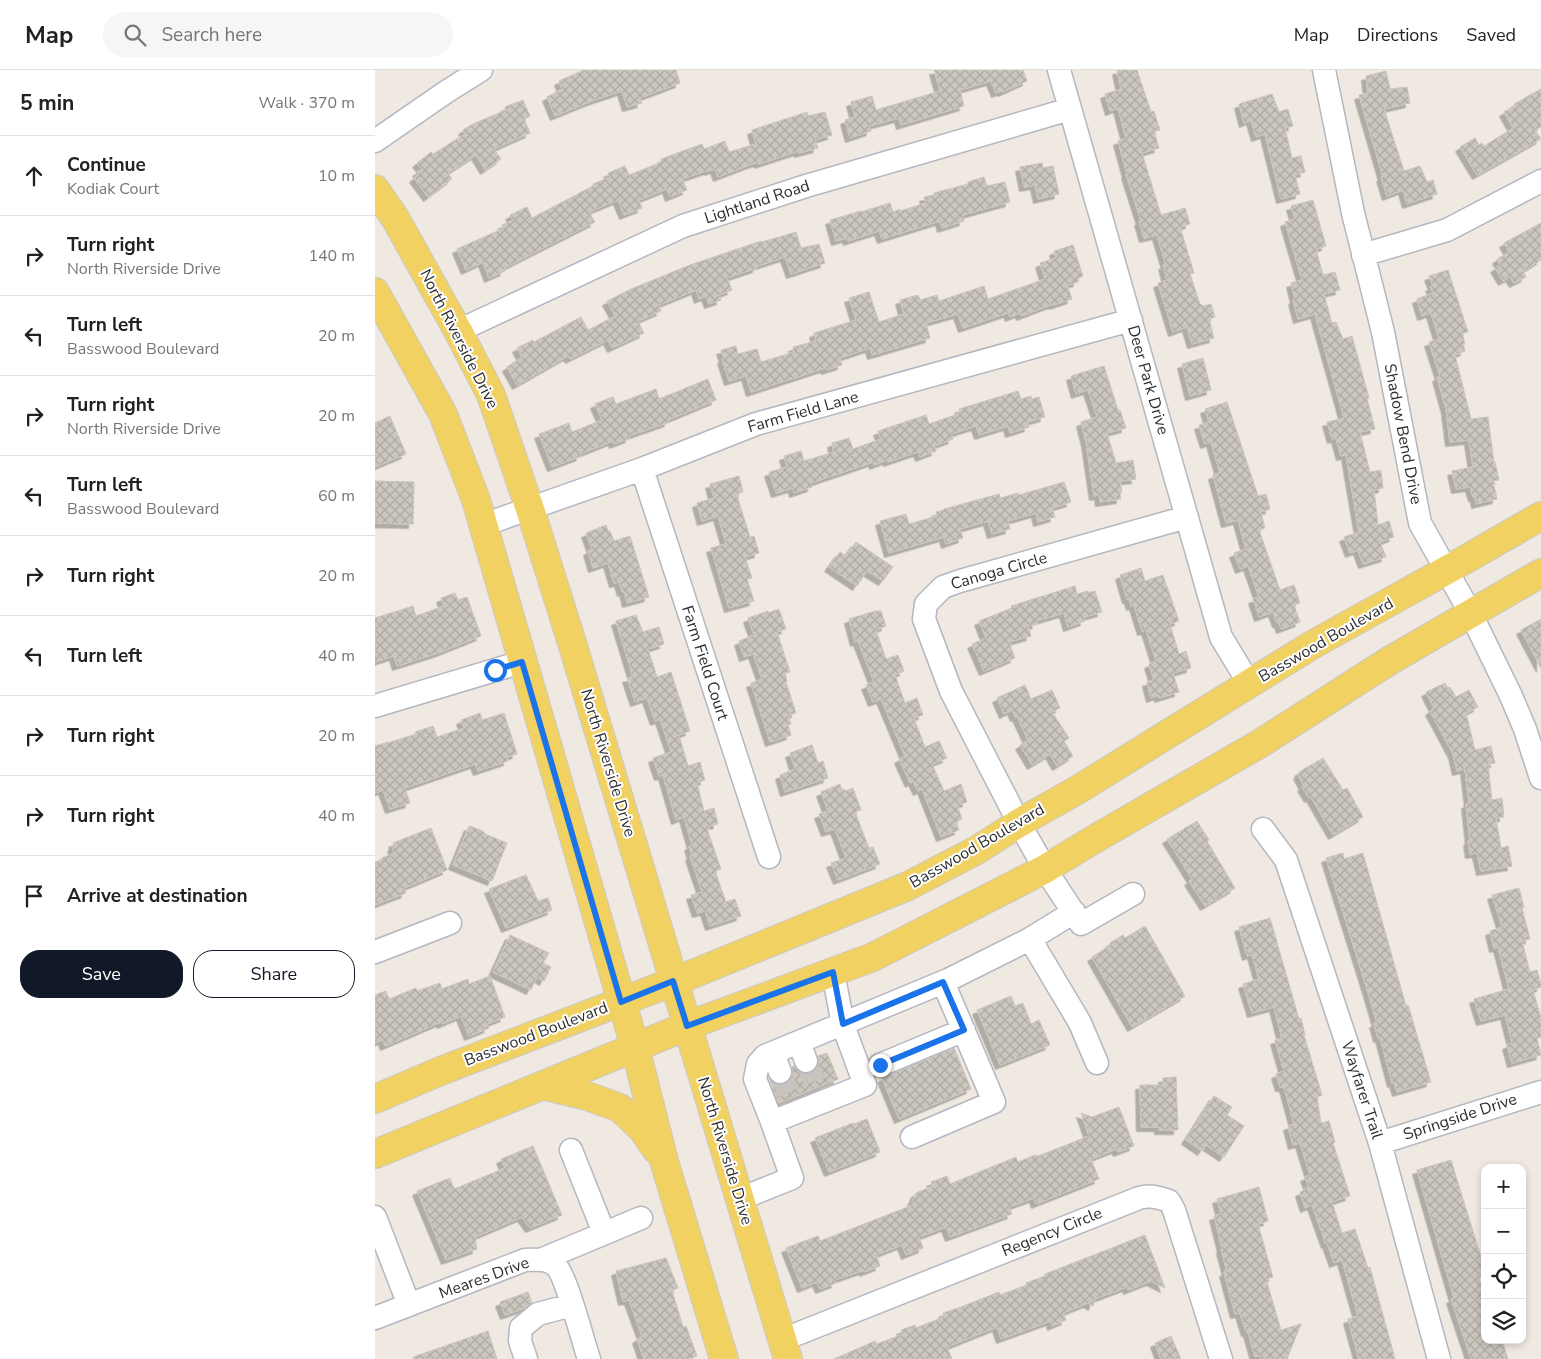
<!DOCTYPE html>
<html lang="en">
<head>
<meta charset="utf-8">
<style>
	body { margin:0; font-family:"Nunito Sans",sans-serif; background:#f6f6f6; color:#222 }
	.controls { position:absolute; right:15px; bottom:15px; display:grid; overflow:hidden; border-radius:10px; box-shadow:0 2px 8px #0003 }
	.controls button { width:45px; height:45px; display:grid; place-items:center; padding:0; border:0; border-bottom:1px solid #e0e0e0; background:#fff; color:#222; font:25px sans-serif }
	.stop { position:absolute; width:15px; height:15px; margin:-11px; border:4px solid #1a73e8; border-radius:50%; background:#fff }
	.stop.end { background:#1a73e8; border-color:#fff; box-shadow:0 1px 5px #0008 }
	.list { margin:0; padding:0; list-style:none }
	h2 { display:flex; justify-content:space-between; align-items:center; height:65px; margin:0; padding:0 20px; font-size:21px }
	h2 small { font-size:16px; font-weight:400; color:#767676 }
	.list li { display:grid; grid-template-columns:32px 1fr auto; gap:15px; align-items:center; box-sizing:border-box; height:80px; padding:0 20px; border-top:1px solid #e0e0e0 }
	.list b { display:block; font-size:19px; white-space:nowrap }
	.list p { margin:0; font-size:16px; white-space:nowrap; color:#767676 }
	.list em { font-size:16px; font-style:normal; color:#767676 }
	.actions { display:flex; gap:10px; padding:15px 20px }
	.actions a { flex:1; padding:11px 0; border:1px solid #111827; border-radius:20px; text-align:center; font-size:18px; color:#111827 }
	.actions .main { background:#111827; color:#fff }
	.icon { flex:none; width:28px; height:28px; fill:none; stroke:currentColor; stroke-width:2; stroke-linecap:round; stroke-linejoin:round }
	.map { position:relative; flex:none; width:1166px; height:1289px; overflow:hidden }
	header { display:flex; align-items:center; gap:30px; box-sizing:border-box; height:70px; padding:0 25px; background:#fff; border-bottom:1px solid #e0e0e0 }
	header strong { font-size:24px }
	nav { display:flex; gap:28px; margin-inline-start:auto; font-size:18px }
	.search { width:350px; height:45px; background:#f6f6f6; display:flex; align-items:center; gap:12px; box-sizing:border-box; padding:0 18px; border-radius:28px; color:#767676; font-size:19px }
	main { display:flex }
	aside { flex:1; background:#fff }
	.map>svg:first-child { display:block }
	.building { fill:url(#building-cross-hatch); stroke:#cbc5ba; filter:url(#shadow) }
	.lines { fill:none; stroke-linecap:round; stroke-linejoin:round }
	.minor-tunnel { stroke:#c8c4bd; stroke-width:22; stroke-dasharray:22 11; stroke-linecap:butt }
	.minor-casing { stroke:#b4b7c1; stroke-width:25 }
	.major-casing { stroke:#c9c9c9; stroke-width:30 }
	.minor { stroke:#fff; stroke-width:22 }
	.major { stroke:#f2d163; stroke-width:28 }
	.route { stroke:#1a73e8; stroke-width:6 }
	.labels { text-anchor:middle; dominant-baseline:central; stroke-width:4; stroke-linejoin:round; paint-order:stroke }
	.street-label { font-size:16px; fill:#2e2e2e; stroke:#fff }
</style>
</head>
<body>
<header>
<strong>Map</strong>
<div class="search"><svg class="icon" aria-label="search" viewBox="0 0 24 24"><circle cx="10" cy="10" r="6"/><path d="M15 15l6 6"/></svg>Search here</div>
<nav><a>Map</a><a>Directions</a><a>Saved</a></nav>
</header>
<main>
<aside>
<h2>5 min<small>Walk · 370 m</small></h2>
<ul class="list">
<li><svg class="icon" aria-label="ahead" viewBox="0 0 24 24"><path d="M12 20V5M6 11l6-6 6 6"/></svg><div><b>Continue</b><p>Kodiak Court</p></div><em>10 m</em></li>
<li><svg class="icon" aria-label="right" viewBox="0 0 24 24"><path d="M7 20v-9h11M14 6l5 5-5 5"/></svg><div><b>Turn right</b><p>North Riverside Drive</p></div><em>140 m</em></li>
<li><svg class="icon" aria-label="left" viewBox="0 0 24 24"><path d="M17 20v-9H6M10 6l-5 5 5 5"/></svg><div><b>Turn left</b><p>Basswood Boulevard</p></div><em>20 m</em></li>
<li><svg class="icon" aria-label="right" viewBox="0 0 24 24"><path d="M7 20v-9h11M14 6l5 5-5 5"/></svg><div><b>Turn right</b><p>North Riverside Drive</p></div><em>20 m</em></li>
<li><svg class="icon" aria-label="left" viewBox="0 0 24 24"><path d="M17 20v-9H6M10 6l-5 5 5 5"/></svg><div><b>Turn left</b><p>Basswood Boulevard</p></div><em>60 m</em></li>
<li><svg class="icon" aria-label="right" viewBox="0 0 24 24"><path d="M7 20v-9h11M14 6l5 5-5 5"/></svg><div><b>Turn right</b></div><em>20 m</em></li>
<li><svg class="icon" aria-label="left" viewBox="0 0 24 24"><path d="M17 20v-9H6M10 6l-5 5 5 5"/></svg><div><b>Turn left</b></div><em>40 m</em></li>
<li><svg class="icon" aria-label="right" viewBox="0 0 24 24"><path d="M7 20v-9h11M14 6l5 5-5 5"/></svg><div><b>Turn right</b></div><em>20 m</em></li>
<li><svg class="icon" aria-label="right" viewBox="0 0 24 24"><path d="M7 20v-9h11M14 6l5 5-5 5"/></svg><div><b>Turn right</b></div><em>40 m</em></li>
<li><svg class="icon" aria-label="arrive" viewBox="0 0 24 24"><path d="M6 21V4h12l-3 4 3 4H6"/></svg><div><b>Arrive at destination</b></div></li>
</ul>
<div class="actions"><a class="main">Save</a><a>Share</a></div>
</aside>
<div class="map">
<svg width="1166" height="1289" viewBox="0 0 1166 1289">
	<defs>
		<pattern id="building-cross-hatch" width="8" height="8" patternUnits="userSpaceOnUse" patternTransform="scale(1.25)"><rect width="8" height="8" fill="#cbc7bf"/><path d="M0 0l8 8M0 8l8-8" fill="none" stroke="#afaba4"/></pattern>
		<filter id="shadow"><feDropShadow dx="-4.5" dy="4.5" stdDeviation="0" flood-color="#0004"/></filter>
	</defs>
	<rect width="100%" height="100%" fill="#efe9e1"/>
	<path class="building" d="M209,0H301L305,13L265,28L267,33L252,37L247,21L214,32L180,46L172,27L187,19L184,11Z
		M559,0H648L652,11L628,22L627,21L621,23L616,11L585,20L589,36L526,55L524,48L494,56L496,61L475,68L470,50L480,47L476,32L497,26L501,40L565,21Z
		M742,0H762L776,42L779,41L785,60L779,61L784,78L767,83L786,145L810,138L815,154L805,157L819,203L815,204L825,234H826L827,236L836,234L840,247L834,249L839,268L817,274L812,257L798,262L783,213L792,210L788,195H791L782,165L769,168L764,151H766L751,104H752L743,71L751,68L743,38L735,41L730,24L746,19Z
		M1011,1L1015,19L1032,17L1035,33L1009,39L1029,101L1045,96L1052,112L1058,110L1062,124L1032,134L1028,120L1012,126L1006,107H1008L984,25L993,23L991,6Z
		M1166,19V57L1160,60L1166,69L1102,105L1085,77L1100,68L1104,75L1107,73L1109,76L1138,58L1129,42L1140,36L1139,34Z
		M897,24L904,42L913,39L918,56L910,58L917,88L926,86L930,102L920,105L925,124L906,129L890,64L881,67L876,50L869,53L864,34Z
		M148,30L155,46L149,49L155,63L119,79L126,89L110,100L101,85L73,103L77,109L53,127L39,108L44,104L42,102L47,99L42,93L56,82L58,84L90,64L88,60L98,54L131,40L130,37Z
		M432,42L433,46L450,42L457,65L440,70L443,78L424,83V81L384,94V92L377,94L343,107L340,99L334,101V100L307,109L312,120L295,127L292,119L264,130L267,138L249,145L243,130L214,142L220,152L129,198L130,201L114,208L108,192L91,200L82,179L129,158L127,155L138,150L135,145L152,137L157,148L218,116V114L235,107L233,103L250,96L254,105L287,92L286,89L327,74L329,79L350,71L354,82L381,74L377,60Z
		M667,93L668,98L678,96L684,124L663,129L660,115L649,117L645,97Z
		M609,107L612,116L630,112L635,132L588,145L589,151L567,158L565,151L507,169L504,161L473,171L472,168L461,171L455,150L486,141V142L515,133L518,142L525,139V141L551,133L549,127L559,125V123L593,114V112Z
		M938,130L951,176L941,179L948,205L960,202L965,220L949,224L957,253L961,252L968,269L977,266L994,328L992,329L1000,359L985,362L995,402L1006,400L1008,418L999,420L1003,455L1014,451L1019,467L1005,472L1011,487L988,494L983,480L975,483L969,467L984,462L971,385L966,386L961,368L957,369L952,352L969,348L940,244L923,249L918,230L920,229L916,213L927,210L910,152L920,149L916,136Z
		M1166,153V190L1148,201L1151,207L1139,213L1135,207L1128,211L1120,198L1125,195L1122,189L1134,182L1129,173Z
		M421,162L426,178L444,174L450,193L416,204L410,187L382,196V198L352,208L357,220L344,225L346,230L334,234L331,226L324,229L321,220L284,235L286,241L263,251L269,263L237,278L233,270L195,289L193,286L142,315L132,297L147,287L142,278L158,270L159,272L206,247L213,260L240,246L232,231L256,219L315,195L386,171L387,172Z
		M698,175L708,206L702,209L703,212L692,215L697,229L679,235L678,234L646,246L645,243L635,247L633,243L588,258L583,244L551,253L555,268L497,285L495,278L465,288L467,295L451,300L450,298L376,322L371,306L354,311L347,289L349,288L346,280L361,276L363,284L382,279L386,292L419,282L418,277L441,271L439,263L481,250L474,228L494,222L504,252L529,244L525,230L543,225L545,230L562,225L564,231L609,216L613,229L670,209L665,193L681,188L679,181Z
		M1073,200L1093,262L1087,263L1090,274H1088L1090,281L1080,285L1096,349L1113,347L1119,393L1120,392L1124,410L1118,411L1122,429L1101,434L1100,427H1098L1095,417L1081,419L1077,401L1098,397L1094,370L1075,372L1071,339L1062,307L1065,306L1054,272L1064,269L1056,243L1047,246L1042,229L1058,223L1055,217L1058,216L1054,206Z
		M828,288L836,320L815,326L807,294Z
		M729,296L743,340H745L751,358L732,363L741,393L758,390L761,409L745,411L747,422L745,423L746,429L725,432L724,425L719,426L711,372L706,352L722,347L713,320L701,324L696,306Z
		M333,309L341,330L293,350L294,352L254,366L255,368L239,374L238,371L205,384L206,386L177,397L164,364L194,353L197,362L227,350L220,334L235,328L238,327L241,334L281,319L284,329Z
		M643,321L646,329L656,326L657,329L664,327L670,347L652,352L654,357L635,363L633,356L604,365L601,356L576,364L578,369L559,376L561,381L545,387L543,382L513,392L512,390L499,395L498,392L436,413L437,417L419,423L418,418L401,423L394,402L412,397L409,386L426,381L429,391L459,382L457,373L474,368L478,379L506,369L503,361L551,345L554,354L586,343L584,339Z
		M852,332L883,426L891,424L895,439L886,442L890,458L884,460L905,520L919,515L925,533L919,535L925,552L906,559L904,553H902L898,542L884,547L878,529L884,527L873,496L865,499L859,483L871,479L863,450L851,453L838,405L845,403L836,372L830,374L824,355L834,352L830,339Z
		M15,346L31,384L0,397V353Z
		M364,406L368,422L362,424L364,432L375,467L379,466L384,483L370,487L377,508L372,509L379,531L354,538L336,478L351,474L343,446L327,451L322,433L339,428L335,414Z
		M0,411L39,412L38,454L0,453Z
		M689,412L696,432L677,438L680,447L663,452L661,443L633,451L635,459L617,464L613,451L585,459L588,468L571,474L569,467L514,483L505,451L531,444L534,454L562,446L561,442L569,440V439L624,424L625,428L643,423L644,425Z
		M231,455L233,461H235L239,471L255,466L274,527L252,533L249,521L247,522L244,512L239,513L233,493L218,498L213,481L217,479L211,463Z
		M481,472L518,497L508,511L492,501L482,516L454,497L465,482L471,486Z
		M766,498L770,511L788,505L804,551L795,554L804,584L811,581L816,598L798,603L804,622L784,628V625L776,628L772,612L779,610L774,594L781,591L771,560L767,561L759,535L756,536L754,529H752L745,505Z
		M700,516L702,524L713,521V523L720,521L727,542L709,547L710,551L693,557L689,543L661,551L662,554L653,556L656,566L634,572L640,588L609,601L597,574L611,568L604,551L637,538L636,536Z
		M80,523L83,530L92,527L106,566L66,582L22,596L19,586L0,592V548L38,536L41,546L69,536L66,528Z
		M404,539L411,559L402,562L415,602L410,603L412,611L411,612L421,643L413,645L416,654L413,655L416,665L395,672L376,613L387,609L378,584L369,587L364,571L379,565L373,548L393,541V543Z
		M500,541H506L511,556L501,560L511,589L523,585L529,601L520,605L530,633L542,628L548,645L539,648L550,677L564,671L572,688L557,694L569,721L586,714L592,732L582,735L587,749L581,752L584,760L566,767L547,719L543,721L538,711L535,713L524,689L530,686L507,631L506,629L498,632L491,615L499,612L483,571L480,572L474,549Z
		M261,545L268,562L284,557L289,574L273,579L282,607L296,602L315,661L304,665L313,696L325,692L330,710L322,713L329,741L339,738L343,754L334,756V759H332L346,799L340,801L351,832L360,829L366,846L335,856L330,841L322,843L316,825L327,822L315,786H317L314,776L317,775L309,747L301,750L288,705L284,706L278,688L296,682L285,649L280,651L272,628L260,632L252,608L258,607L241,551Z
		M1166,549V598L1146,560Z
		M1070,613L1073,618L1075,617L1081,627L1094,620L1103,637L1091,643L1100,680L1116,676L1120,693L1113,694L1117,730L1127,728L1129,747L1121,748L1126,778L1133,776L1137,796L1106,801L1102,783L1095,784L1093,771H1095L1091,734L1094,733L1090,699L1082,701L1078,684L1055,641L1059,638L1051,622Z
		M650,615L656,629L677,620L685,638L677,642L694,668L689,671L698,686L682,696L675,684L657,695L645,675L653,670L642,646L640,647L637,640L629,644L622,628Z
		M105,643L107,650L129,643L142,684L132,687L133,691L103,701L100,694L30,718L35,733L15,739L8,720L0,723V676L13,672V673L41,664L40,662L58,656L62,667L89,658L86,650Z
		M437,675L443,693L448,691L453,708L410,722L405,705L420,699L415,683Z
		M948,688L968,720L972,718L988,747L958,765L936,727L934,728L927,717L929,716L923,705L925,704L924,702Z
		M465,714L467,720L469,719L470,721L478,718L486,740L480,742L494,778L498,777L505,794L463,810L456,793L471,788L460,759L451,762L444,744L453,741L446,722Z
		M822,751L834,770L832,771L860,818L830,836L814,811L817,809L792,769Z
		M94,756L108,761L110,764L132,773L117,811L78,795Z
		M56,758L72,800L29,818L31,823L0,835V792L6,790L7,788L19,783L17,777L19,776L18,773Z
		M968,783L969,789L988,783L1031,936L1033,935L1056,1012L1022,1022L1019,1012L1017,1013L1005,967L1003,968L999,953H1002L992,919L951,788Z
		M151,805L163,831L173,828L177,840L131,858L114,819Z
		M1144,818L1149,837L1147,838L1155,869L1147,871L1155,902L1162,900L1166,914V917L1158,920L1166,948V967L1162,968L1166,985L1137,993L1132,975L1137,973L1130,945L1106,951L1099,929L1134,919L1123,877L1119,878L1115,861L1127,857L1117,825Z
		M895,848L924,949L926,948L930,965H929L947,1025L942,1027L946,1053L954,1051L960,1072L958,1073L975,1126L957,1132L967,1163L980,1159L993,1198L995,1197L1020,1289H984L973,1249L983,1246L967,1190L959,1193L952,1173L951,1174L937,1135L930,1138L925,1122L930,1120V1118L934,1117L930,1107L935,1105L925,1073L918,1075L913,1056L919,1054L909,1017H905L901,1004L909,1001L900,970L907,968L899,937L877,943L868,914L884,909L877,884L872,886L864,857Z
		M770,856L810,926L757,957L717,887L736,875L735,873L748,865L750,868Z
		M135,865L174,883L168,893L176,897L169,911L162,907L156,920L118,902Z
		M115,906L130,947L112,954L114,958L94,966L86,946L67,954L66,952L10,976L8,970L0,973V925L11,921L14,929L41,918L42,921L65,913L67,919L93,909L94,914Z
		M636,926L640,936L648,933L656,954L664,950L675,975L625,995L602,940Z
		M579,978L596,1019L524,1049L507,1008Z
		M452,983L463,1009L404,1033L394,1008L397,1012L402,1015L410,1014L415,1010L418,1004L417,997L419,996L423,1001L428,1004L436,1003L441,999L444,994L443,986Z
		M801,1007L803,1060H784V1057H766L765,1015H788V1008Z
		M839,1026L857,1037L852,1045L869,1056L849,1087L831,1075L827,1081L811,1070Z
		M744,1037L759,1076L743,1082L741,1079L716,1089L724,1109L661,1134L659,1128L634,1137L637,1144L575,1167L571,1157L544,1167L548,1178L531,1185L527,1175L501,1185L505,1196L489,1202V1200L460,1210L461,1213L445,1219L442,1212L427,1218L411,1178L443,1166L445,1171L538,1135L537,1132L541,1123L558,1116L556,1112L572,1106L575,1114L641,1087L643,1092L660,1085L663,1086L714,1066L706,1043L717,1047Z
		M492,1049L505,1082L454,1102L440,1068L478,1053L479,1054Z
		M158,1076L187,1145L155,1158L147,1147L100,1167L102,1179L71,1190L42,1121L75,1108L79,1119L130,1098L126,1089Z
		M1076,1090L1110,1200V1203L1103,1205L1110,1226V1270H1127L1133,1289H1096L1076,1229L1079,1228L1042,1100Z
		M884,1117L893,1151L883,1154L898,1207L891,1209L906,1260L926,1254L912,1289H886L885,1285L880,1287L873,1262H871L865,1243L860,1244L849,1202H852L846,1179L847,1178L839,1146L846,1144L842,1129Z
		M770,1165L790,1218L776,1211L753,1220L752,1217L720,1229L718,1236L713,1233L688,1243L691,1250L677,1256L676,1251L626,1269L622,1257L572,1277L577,1289H459L500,1271L502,1274L528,1264L526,1260L540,1255L541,1258L569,1247L568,1243L586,1237L624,1222L625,1225L652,1215L651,1213L670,1206V1204Z
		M291,1188L303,1218L297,1220L308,1257L311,1256L322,1286L313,1289H269L262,1269L267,1266L254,1230L248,1231L241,1201Z
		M153,1222L157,1233L150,1238L130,1245L125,1232Z
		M113,1261L122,1289H39L38,1287Z
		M796,1266L806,1289H786L780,1273Z"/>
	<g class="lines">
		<path class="minor-tunnel" d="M431,991L442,1018
			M405,1002L416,1029"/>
		<g class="minor-casing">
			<path id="minor" d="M684,0L846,567L875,615
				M949,0L978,143L1008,262L1045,453L1096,544L1136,626L1150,659L1166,708
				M0,71L71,22L106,0
				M988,185L1072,160L1166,111
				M83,261L308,156L431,116L695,39
				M267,399L394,787
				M108,455L267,399L381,354L756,250
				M0,636L147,592
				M888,759L911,790L1005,1073L1064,1289
				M758,824L706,854L670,799L644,753L576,621L549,549L551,534L568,517L585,511L812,447
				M655,869L705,953L722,993
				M0,882L75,853
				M424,972L431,991
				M398,983L405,1002
				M505,995L589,960
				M397,1052L380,1009L383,994L390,986L573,910L655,869L699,842
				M537,1067L619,1032L568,912
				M1005,1073L1166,1022
				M196,1080L229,1163
				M365,1129L417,1108L397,1052L490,1015L468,955L458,902
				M0,1147L34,1235
				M168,1189L266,1148
				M0,1248L150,1190C161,1190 171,1188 180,1195C191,1204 208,1272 214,1289
				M407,1270L764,1128C775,1125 783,1127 794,1131L799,1140L846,1289
				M151,1289L145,1271L146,1258L163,1244L197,1235"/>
		</g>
		<g class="major-casing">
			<path id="major" d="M0,119L20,148L83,261L116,325L155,439L198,576L413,1289
				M0,222L68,344L101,430L260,977L289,1091L349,1289
				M170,1016L212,1026L245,1038L268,1060L281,1079
				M0,1029L68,1000L308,908L533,816L602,780L644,753L704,719L937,575L1072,500L1166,446
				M0,1084L312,956L498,887L670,799L723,767L886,673L1014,591L1166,503"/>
		</g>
		<use href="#minor" class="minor"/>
		<use href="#major" class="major"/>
	</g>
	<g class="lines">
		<path class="route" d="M120,600L147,592L246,932L298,911L312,956L458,902L468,954L568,912L589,960L505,995"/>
	</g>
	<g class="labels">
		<g class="street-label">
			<text transform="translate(382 132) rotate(-18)">Lightland Road</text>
			<text transform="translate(84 269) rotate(63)">North Riverside Drive</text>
			<text transform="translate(773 310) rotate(74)">Deer Park Drive</text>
			<text transform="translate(428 342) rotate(-16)">Farm Field Lane</text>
			<text transform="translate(1028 364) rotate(79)">Shadow Bend Drive</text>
			<text transform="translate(624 501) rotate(-16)">Canoga Circle</text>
			<text transform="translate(951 570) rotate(-30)">Basswood Boulevard</text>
			<text transform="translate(330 593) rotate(72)">Farm Field Court</text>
			<text transform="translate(233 693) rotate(73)">North Riverside Drive</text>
			<text transform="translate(602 776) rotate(-30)">Basswood Boulevard</text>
			<text transform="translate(161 964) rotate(-21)">Basswood Boulevard</text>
			<text transform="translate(987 1020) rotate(72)">Wayfarer Trail</text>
			<text transform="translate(1085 1047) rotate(-18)">Springside Drive</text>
			<text transform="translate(350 1081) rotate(73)">North Riverside Drive</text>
			<text transform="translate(677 1162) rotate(-22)">Regency Circle</text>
			<text transform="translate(109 1208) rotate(-20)">Meares Drive</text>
		</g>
	</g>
</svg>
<div class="controls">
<button>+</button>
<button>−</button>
<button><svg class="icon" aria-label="locate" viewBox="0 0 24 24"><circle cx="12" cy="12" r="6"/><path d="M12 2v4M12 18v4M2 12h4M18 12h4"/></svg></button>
<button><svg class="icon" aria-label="layers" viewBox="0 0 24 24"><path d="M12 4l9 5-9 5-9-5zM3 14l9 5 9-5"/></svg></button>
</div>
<div class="stop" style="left:120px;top:600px"></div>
<div class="stop end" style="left:505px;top:995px"></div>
</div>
</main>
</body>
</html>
